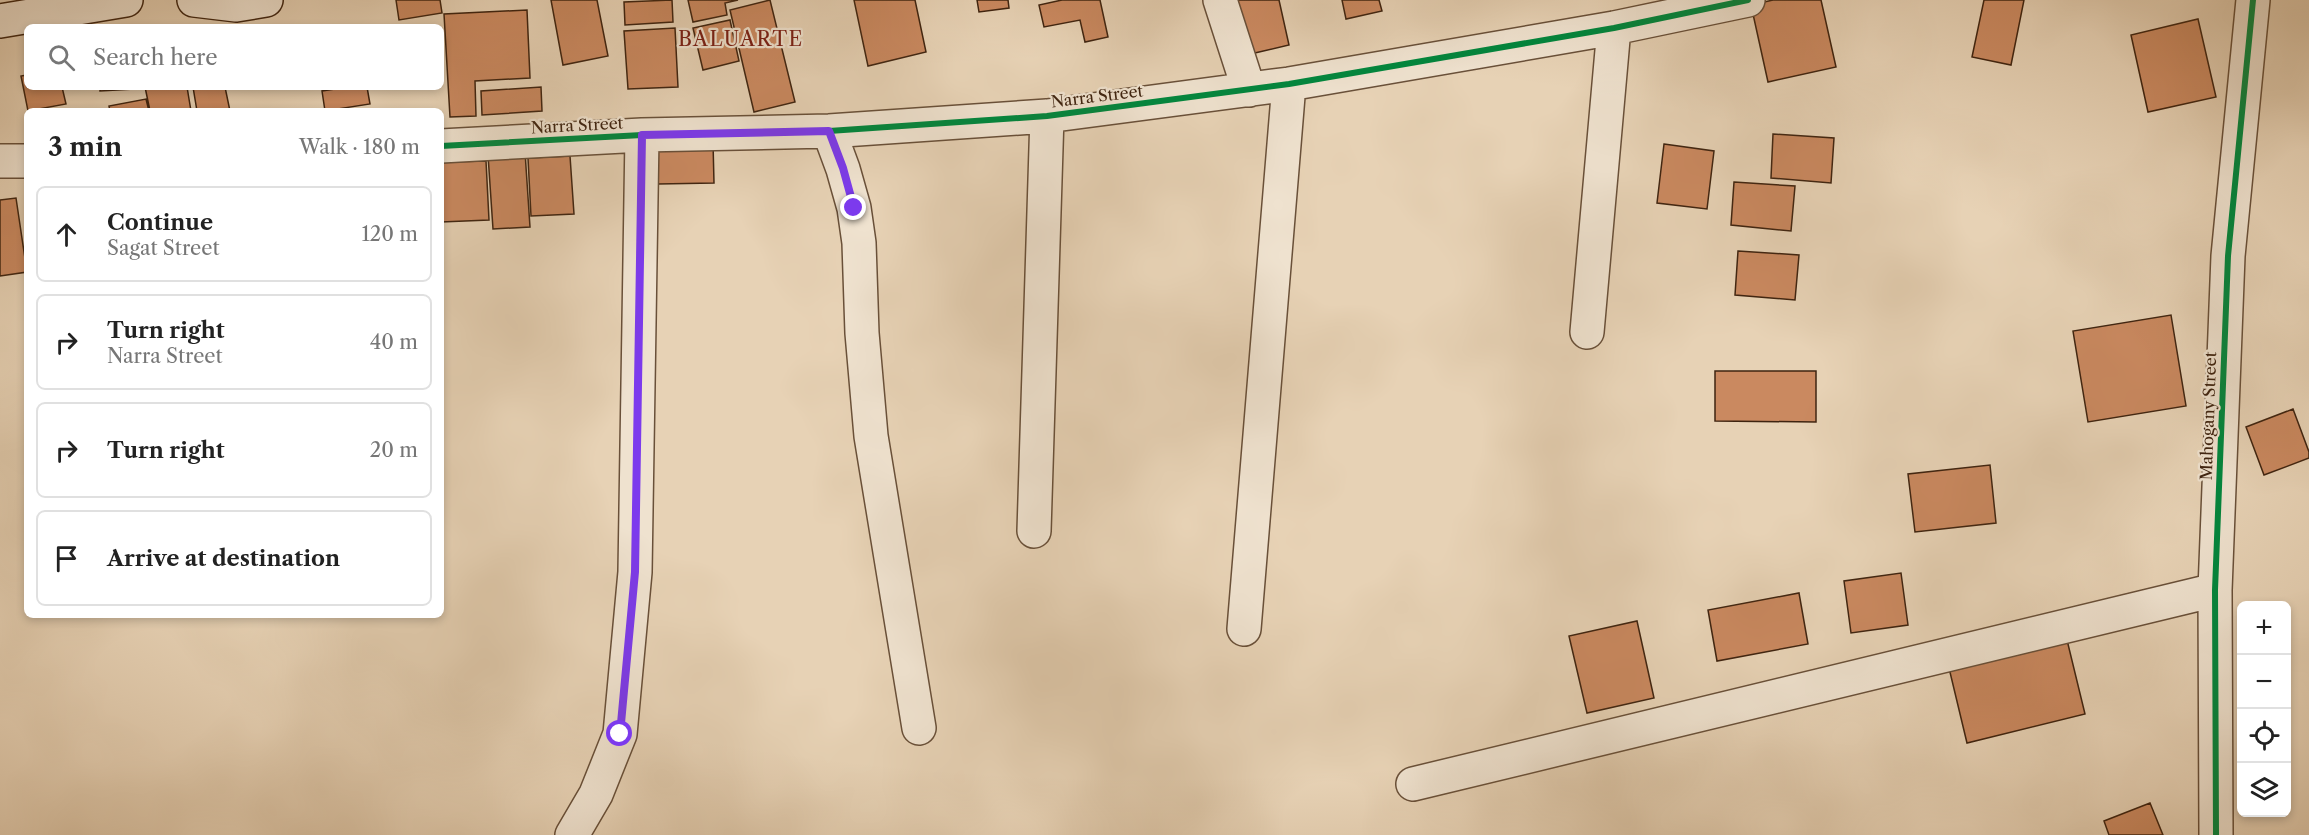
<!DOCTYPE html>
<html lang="en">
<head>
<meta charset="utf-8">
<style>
	body { margin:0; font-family:"Libre Caslon Text",serif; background:#f6f6f6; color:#222 }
	.controls { position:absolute; right:18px; bottom:18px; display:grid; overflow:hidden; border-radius:9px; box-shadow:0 3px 9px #0003 }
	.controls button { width:54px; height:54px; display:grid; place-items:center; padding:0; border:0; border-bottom:2px solid #e0e0e0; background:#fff; color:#222; font:30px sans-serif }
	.stop { position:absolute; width:18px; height:18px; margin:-14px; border:4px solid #7c3aed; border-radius:50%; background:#fff }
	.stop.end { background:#7c3aed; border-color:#fff; box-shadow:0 2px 6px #0008 }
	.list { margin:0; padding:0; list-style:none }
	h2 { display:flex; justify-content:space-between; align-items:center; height:78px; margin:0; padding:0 24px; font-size:26px }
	h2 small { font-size:20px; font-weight:400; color:#767676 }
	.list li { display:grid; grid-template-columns:39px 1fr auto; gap:18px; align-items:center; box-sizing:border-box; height:96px; margin:0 12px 12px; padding:0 12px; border:2px solid #e0e0e0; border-radius:9px }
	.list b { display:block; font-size:22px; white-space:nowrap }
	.list p { margin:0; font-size:20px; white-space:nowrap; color:#767676 }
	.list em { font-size:20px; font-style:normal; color:#767676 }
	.icon { flex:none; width:33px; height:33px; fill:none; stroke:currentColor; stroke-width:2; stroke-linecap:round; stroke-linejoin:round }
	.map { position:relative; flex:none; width:2309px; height:835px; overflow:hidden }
	.search { position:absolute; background:#fff; box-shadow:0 3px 9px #0003; left:24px; top:24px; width:420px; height:66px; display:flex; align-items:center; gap:15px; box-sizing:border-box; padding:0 21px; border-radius:9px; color:#767676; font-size:22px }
	.panel { position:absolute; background:#fff; box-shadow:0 3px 9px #0003; left:24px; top:108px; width:420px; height:510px; border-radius:9px }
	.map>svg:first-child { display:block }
	.building { fill:#ca8960; stroke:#3f2410; stroke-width:1.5 }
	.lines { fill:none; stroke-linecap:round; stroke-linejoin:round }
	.street-casing { stroke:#695039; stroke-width:36 }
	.secondary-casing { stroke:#3f2410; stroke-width:36 }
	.street { stroke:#efe2cf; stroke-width:33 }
	.secondary { stroke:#efe2cf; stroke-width:33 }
	.cycleway-casing { stroke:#efe2cf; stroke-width:10 }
	.cycleway { stroke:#00873e; stroke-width:6 }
	.route { stroke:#7c3aed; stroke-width:8 }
	.labels { text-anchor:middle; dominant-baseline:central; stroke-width:4.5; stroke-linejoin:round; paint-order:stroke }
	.street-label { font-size:16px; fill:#3f2410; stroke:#efe2cf }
	.quarter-label { font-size:20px; letter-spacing:1.5px; fill:#7a1f14; stroke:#efe2cf }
</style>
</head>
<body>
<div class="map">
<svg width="2309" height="835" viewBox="0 0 2309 835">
	<rect width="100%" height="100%" fill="#e7d2b5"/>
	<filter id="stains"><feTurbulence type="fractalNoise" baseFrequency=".00333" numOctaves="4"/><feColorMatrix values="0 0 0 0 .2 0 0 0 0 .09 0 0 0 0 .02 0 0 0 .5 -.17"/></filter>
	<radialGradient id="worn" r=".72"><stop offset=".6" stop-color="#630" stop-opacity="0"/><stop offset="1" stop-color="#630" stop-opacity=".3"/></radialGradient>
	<path class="building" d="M396,0H440L442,13L399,20Z
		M551,0H597L608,56L563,65Z
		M672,0L673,22L625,25L624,2Z
		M688,0H738L725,3L727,15L693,22Z
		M770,0L795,102L754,112L730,10Z
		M854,0H915L926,52L868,66Z
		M977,0H1008L1009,8L979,12Z
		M1062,0H1100L1108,37L1085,42L1080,20L1044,27L1039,5Z
		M1233,0H1279L1289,45L1246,55Z
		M1342,0H1379L1382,11L1346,19Z
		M1773,0H1821L1836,67L1768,82L1751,5Z
		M1984,0H2024L2011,65L1972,57Z
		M527,10L530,78L475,81L476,116L450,117L444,14Z
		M2198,19L2216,97L2148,112L2131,35Z
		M730,20L739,61L703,70L693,28Z
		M675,28L678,87L628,89L624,31Z
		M27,75V87H62L66,104L28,111L21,76Z
		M100,87H134V89L100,91Z
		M145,87H187L191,111H150Z
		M193,87H225L230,111H197Z
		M348,87H367L370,104L325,111L322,91Z
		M541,87L542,111L482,115L481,91Z
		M146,99L149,111H110L109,106Z
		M1773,134L1834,138L1831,183L1771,178Z
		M713,142L714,183L658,184L657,143Z
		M1664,144L1714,151L1707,209L1657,203Z
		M525,152L530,227L493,229L488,155Z
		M570,156L574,214L531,216L528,158Z
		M486,161L489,220L441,222V162Z
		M1734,182L1795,186L1791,231L1731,225Z
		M16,198L27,272L0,276V200Z
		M1738,251L1799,255L1795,300L1735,295Z
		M2171,315L2186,406L2088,422L2073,331Z
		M1715,371H1816V422L1715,421Z
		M2293,409L2309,452V458L2264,475L2246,427Z
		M1990,465L1996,523L1915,532L1908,474Z
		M1901,573L1908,625L1851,633L1844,581Z
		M1799,593L1808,644L1717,661L1708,610Z
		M1637,621L1654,698L1587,713L1569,636Z
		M2067,640L2085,714L1967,743L1949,668Z
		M2150,803L2163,835H2109L2104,821Z"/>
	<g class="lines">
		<g class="street-casing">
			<path id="street" d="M1220,0L1249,90
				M829,131L843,169L854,208L859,243L862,333L871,436L919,728
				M441,146L642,135L829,131L1047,116L1289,84L1614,28L1748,0
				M0,161H27
				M1587,332L1614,28
				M1034,531L1047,116
				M1244,629L1289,84
				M1413,784L2215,590
				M572,835L596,794L620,734L635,572L642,135
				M2216,835L2215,590L2228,256L2253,0"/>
		</g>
		<g class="secondary-casing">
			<path id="secondary" d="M194,0L236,5L266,0
				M0,21L126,0"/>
		</g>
		<use href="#street" class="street"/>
		<use href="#secondary" class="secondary"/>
		<g class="cycleway-casing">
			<path id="cycleway" d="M441,146L642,135L829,131L1047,116L1289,84L1614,28L1748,0
				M2216,835L2215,590L2228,256L2253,0"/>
		</g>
		<use href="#cycleway" class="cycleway"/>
	</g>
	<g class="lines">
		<path class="route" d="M620,734L635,572L642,135L829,131L843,168L854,208"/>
	</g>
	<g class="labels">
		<g class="street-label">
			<text transform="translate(1097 96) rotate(-7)">Narra Street</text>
			<text transform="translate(577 125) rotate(-3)">Narra Street</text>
			<text transform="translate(2208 416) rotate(-88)">Mahogany Street</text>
		</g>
		<g class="quarter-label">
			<text x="741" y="39">BALUARTE</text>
		</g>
	</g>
	<rect width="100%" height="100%" filter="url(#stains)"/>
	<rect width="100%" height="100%" fill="url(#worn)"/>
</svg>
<div class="controls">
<button>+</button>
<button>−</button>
<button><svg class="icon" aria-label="locate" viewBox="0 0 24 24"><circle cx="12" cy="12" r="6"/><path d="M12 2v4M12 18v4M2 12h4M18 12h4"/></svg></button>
<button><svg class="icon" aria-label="layers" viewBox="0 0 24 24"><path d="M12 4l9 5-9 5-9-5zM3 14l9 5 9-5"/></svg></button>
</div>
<div class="stop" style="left:620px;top:734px"></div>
<div class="stop end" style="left:854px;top:208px"></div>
<div class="search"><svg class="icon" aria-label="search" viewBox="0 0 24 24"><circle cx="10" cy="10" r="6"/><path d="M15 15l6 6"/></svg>Search here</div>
<section class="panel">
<h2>3 min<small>Walk · 180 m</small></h2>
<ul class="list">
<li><svg class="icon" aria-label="ahead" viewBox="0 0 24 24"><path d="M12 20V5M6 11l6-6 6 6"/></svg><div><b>Continue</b><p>Sagat Street</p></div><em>120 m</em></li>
<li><svg class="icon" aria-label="right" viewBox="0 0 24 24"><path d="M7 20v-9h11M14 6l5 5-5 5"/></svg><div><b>Turn right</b><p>Narra Street</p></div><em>40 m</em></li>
<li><svg class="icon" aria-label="right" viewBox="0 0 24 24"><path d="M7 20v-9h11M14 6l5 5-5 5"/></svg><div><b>Turn right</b></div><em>20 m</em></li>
<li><svg class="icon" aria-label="arrive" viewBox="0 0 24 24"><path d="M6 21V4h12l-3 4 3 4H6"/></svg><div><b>Arrive at destination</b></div></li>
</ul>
</section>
</div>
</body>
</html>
